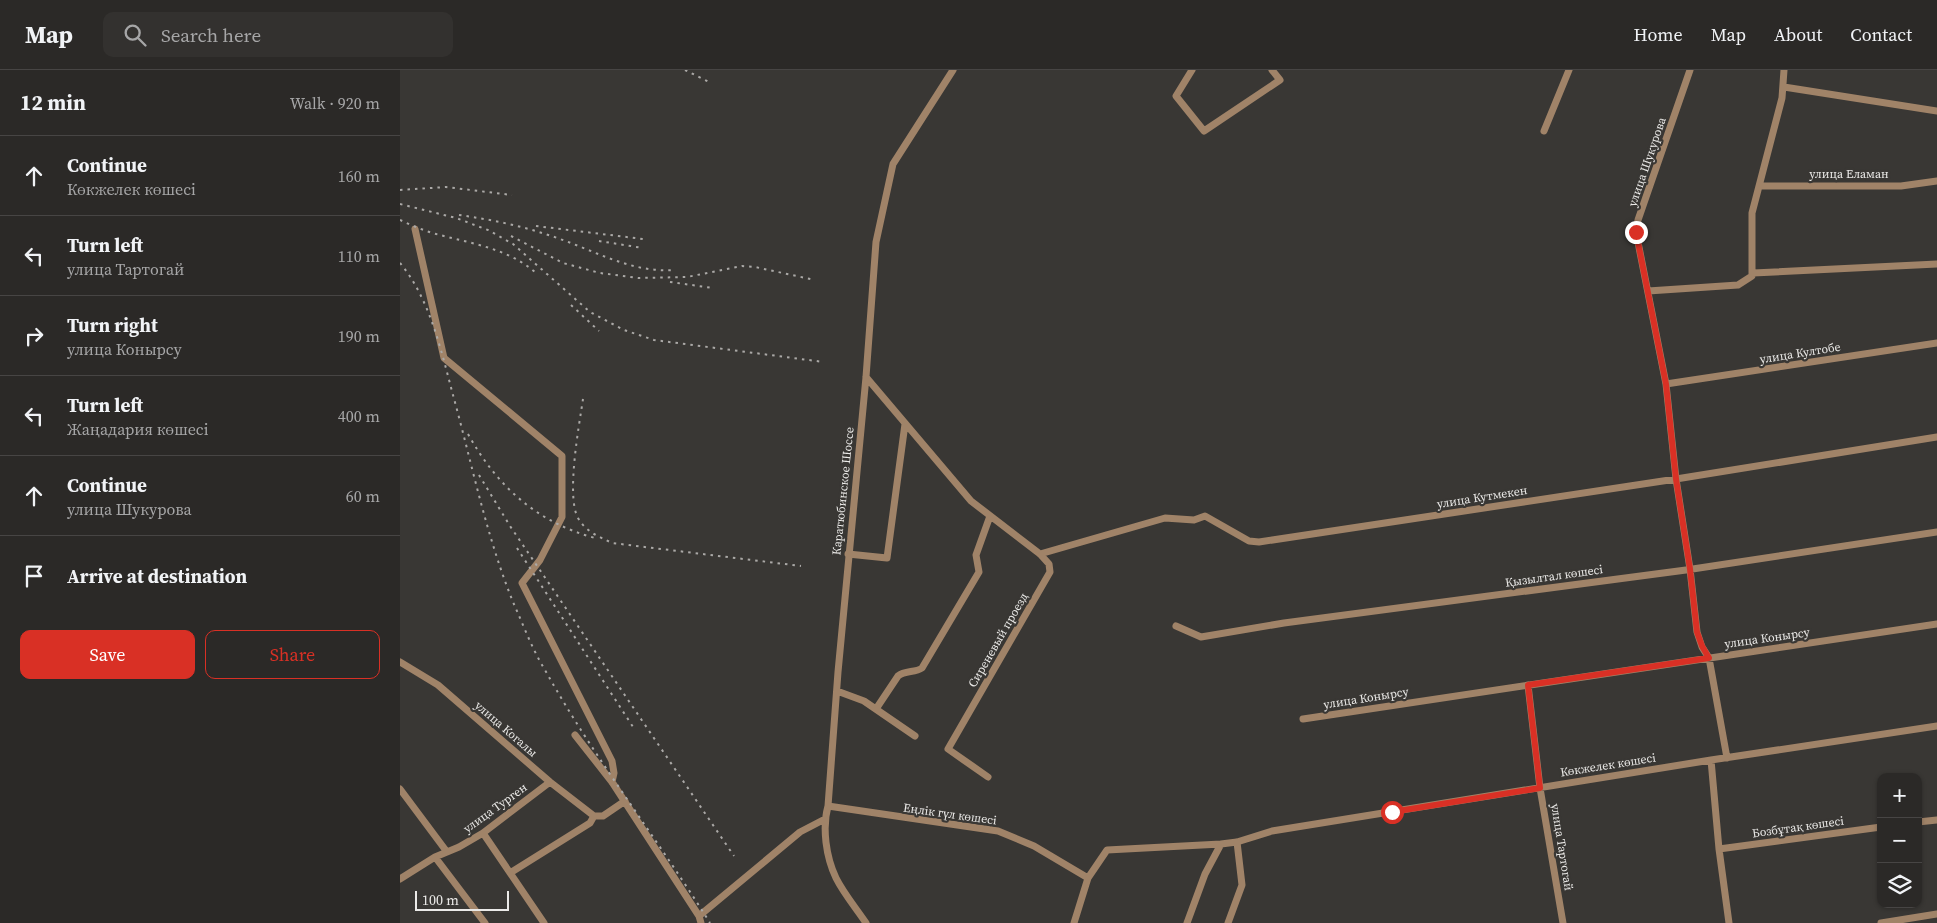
<!DOCTYPE html>
<html lang="en">
<head>
<meta charset="utf-8">
<style>
	body { margin:0; font-family:"Source Serif 4",serif; background:#33312f; color:#f1f3f6 }
	.controls { position:absolute; right:15px; bottom:15px; display:grid; overflow:hidden; border-radius:10px; box-shadow:0 1px 4px #0004 }
	.controls button { width:45px; height:45px; display:grid; place-items:center; padding:0; border:0; border-bottom:1px solid #474544; background:#2b2927; color:#f1f3f6; font:25px sans-serif }
	.scale { position:absolute; left:15px; bottom:12px; width:94px; box-sizing:border-box; padding-left:5px; border:2px solid #ebeae8; border-top:0; font-size:14px; line-height:18px; white-space:nowrap; color:#ebeae8; -webkit-text-stroke:4px #393734; paint-order:stroke }
	.stop { position:absolute; width:15px; height:15px; margin:-11px; border:4px solid #d93025; border-radius:50%; background:#fff }
	.stop.end { background:#d93025; border-color:#fff; box-shadow:0 1px 5px #0008 }
	.list { margin:0; padding:0; list-style:none }
	h2 { display:flex; justify-content:space-between; align-items:center; height:65px; margin:0; padding:0 20px; font-size:21px }
	h2 small { font-size:16px; font-weight:400; color:#a6a6a7 }
	.list li { display:grid; grid-template-columns:32px 1fr auto; gap:15px; align-items:center; box-sizing:border-box; height:80px; padding:0 20px; border-top:1px solid #474544 }
	.list b { display:block; font-size:19px; white-space:nowrap }
	.list p { margin:0; font-size:16px; white-space:nowrap; color:#a6a6a7 }
	.list em { font-size:16px; font-style:normal; color:#a6a6a7 }
	.actions { display:flex; gap:10px; padding:15px 20px }
	.actions a { flex:1; padding:11px 0; border:1px solid #d93025; border-radius:10px; text-align:center; font-size:18px; color:#d93025 }
	.actions .main { background:#d93025; color:#fff }
	.icon { flex:none; width:28px; height:28px; fill:none; stroke:currentColor; stroke-width:2; stroke-linecap:round; stroke-linejoin:round }
	.map { position:relative; flex:none; width:1537px; height:853px; overflow:hidden }
	header { display:flex; align-items:center; gap:30px; box-sizing:border-box; height:70px; padding:0 25px; background:#2b2927; border-bottom:1px solid #474544 }
	header strong { font-size:24px }
	nav { display:flex; gap:28px; margin-inline-start:auto; font-size:18px }
	.search { width:350px; height:45px; background:#33312f; display:flex; align-items:center; gap:12px; box-sizing:border-box; padding:0 18px; border-radius:10px; color:#a6a6a7; font-size:19px }
	main { display:flex }
	aside { flex:1; background:#2b2927 }
	.map>svg:first-child { display:block }
	.lines { fill:none; stroke-linecap:round; stroke-linejoin:round }
	.minor { stroke:#a08368; stroke-width:7 }
	.rail { stroke:#aba9a7; stroke-width:2; stroke-dasharray:2.5 5; stroke-linecap:butt }
	.route { stroke:#d93025; stroke-width:6 }
	.labels { text-anchor:middle; dominant-baseline:central; stroke-width:4.5; stroke-linejoin:round; paint-order:stroke }
	.street-label { font-size:12px; fill:#ebeae8; stroke:#393734 }
</style>
</head>
<body>
<header>
<strong>Map</strong>
<div class="search"><svg class="icon" aria-label="search" viewBox="0 0 24 24"><circle cx="10" cy="10" r="6"/><path d="M15 15l6 6"/></svg>Search here</div>
<nav><a>Home</a><a>Map</a><a>About</a><a>Contact</a></nav>
</header>
<main>
<aside>
<h2>12 min<small>Walk · 920 m</small></h2>
<ul class="list">
<li><svg class="icon" aria-label="ahead" viewBox="0 0 24 24"><path d="M12 20V5M6 11l6-6 6 6"/></svg><div><b>Continue</b><p>Көкжелек көшесі</p></div><em>160 m</em></li>
<li><svg class="icon" aria-label="left" viewBox="0 0 24 24"><path d="M17 20v-9H6M10 6l-5 5 5 5"/></svg><div><b>Turn left</b><p>улица Тартогай</p></div><em>110 m</em></li>
<li><svg class="icon" aria-label="right" viewBox="0 0 24 24"><path d="M7 20v-9h11M14 6l5 5-5 5"/></svg><div><b>Turn right</b><p>улица Конырсу</p></div><em>190 m</em></li>
<li><svg class="icon" aria-label="left" viewBox="0 0 24 24"><path d="M17 20v-9H6M10 6l-5 5 5 5"/></svg><div><b>Turn left</b><p>Жаңадария көшесі</p></div><em>400 m</em></li>
<li><svg class="icon" aria-label="ahead" viewBox="0 0 24 24"><path d="M12 20V5M6 11l6-6 6 6"/></svg><div><b>Continue</b><p>улица Шукурова</p></div><em>60 m</em></li>
<li><svg class="icon" aria-label="arrive" viewBox="0 0 24 24"><path d="M6 21V4h12l-3 4 3 4H6"/></svg><div><b>Arrive at destination</b></div></li>
</ul>
<div class="actions"><a class="main">Save</a><a>Share</a></div>
</aside>
<div class="map">
<svg width="1537" height="853" viewBox="0 0 1537 853">
	<rect width="100%" height="100%" fill="#393734"/>
	<g class="lines">
		<path class="minor" d="M792,0L776,26L804,61L880,10L872,0
			M1290,0L1238,150L1236,162L1266,314L1276,409L1290,499L1297,562L1302,577L1309,588L1327,688
			M1384,17L1537,41
			M1144,61L1169,0
			M1360,116H1501L1537,111
			M15,159L44,288L162,386V447L140,490L122,513L212,691L214,703L212,712
			M1353,203L1537,194
			M1248,221L1338,215L1352,206V143L1382,28L1384,0
			M466,307L571,431L640,484L649,494L650,502L548,679L588,707
			M1266,314L1537,273
			M448,484L487,488L505,354
			M640,484L765,448L794,450L805,446L849,471L859,472L1276,409L1537,367
			M776,556L801,567L884,553L1286,500L1537,462
			M0,592L38,615L150,712L194,746
			M1128,615L1140,718L1163,853
			M437,621L464,631L515,666
			M476,639L498,606C505,600 515,603 522,598L579,502L576,485L590,446
			M903,649L1537,554
			M175,665L212,712L299,846L301,853
			M1311,690L1319,779L1329,853
			M0,719L47,782
			M428,736L598,761L634,776L688,808
			M194,746H203L225,731
			M1518,752L1537,750
			M83,763L144,853
			M1319,779L1481,757
			M35,787L85,853
			M110,803L190,753L194,746
			M0,809L35,787L59,777L83,763L150,712
			M299,846L400,762L425,749
			M466,853C456,838 444,824 436,808C426,787 422,758 428,736L438,602L466,307L476,172L493,94L553,0
			M674,853L688,808L707,780L821,774
			M787,853L805,804L821,774L837,772L872,761L1311,690L1537,656
			M828,853L842,815L837,772
			M1481,853L1537,844"/>
		<path class="rail" d="M285,0L311,13
			M0,120L46,117L112,125
			M0,134L56,148L88,160L113,174L190,242L224,260L254,270L424,292
			M59,145C94,150 127,157 160,169C197,182 233,203 274,200
			M0,150C13,156 27,162 40,165C74,174 109,179 136,203
			M136,156L243,169
			M111,166L163,193L200,203L238,208L287,207L342,196L355,197L415,210
			M199,171L243,178
			M0,193C30,229 41,280 53,325C72,394 86,465 113,532C123,554 132,579 145,600C194,688 257,768 310,853
			M270,212L313,218
			M171,235L199,261
			M183,329C179,356 166,426 178,448C186,462 198,466 212,473L401,496
			M68,364C97,416 136,452 195,468
			M79,405L110,456L334,786
			M117,478L235,660"/>
	</g>
	<g class="lines">
		<path class="route" d="M992,742L1140,718L1128,615L1309,588L1302,576L1297,562L1290,499L1276,409L1266,314L1236,162"/>
	</g>
	<g class="labels">
		<g class="street-label">
			<text transform="translate(1247 92) rotate(-71)">улица Шукурова</text>
			<text x="1449" y="104">улица Еламан</text>
			<text transform="translate(1400 283) rotate(-9)">улица Култобе</text>
			<text transform="translate(443 421) rotate(-84)">Каратюбинское Шоссе</text>
			<text transform="translate(1082 427) rotate(-9)">улица Кутмекен</text>
			<text transform="translate(1154 506) rotate(-8)">Қызылтал көшесі</text>
			<text transform="translate(1367 568) rotate(-8)">улица Конырсу</text>
			<text transform="translate(598 570) rotate(-60)">Сиреневый проезд</text>
			<text transform="translate(966 628) rotate(-9)">улица Конырсу</text>
			<text transform="translate(106 659) rotate(41)">улица Когалы</text>
			<text transform="translate(1208 695) rotate(-9)">Көкжелек көшесі</text>
			<text transform="translate(95 738) rotate(-36)">улица Турген</text>
			<text transform="translate(550 744) rotate(8)">Еңлік гүл көшесі</text>
			<text transform="translate(1398 757) rotate(-8)">Бозбұтақ көшесі</text>
			<text transform="translate(1162 777) rotate(81)">улица Тартогай</text>
		</g>
	</g>
</svg>
<div class="controls">
<button>+</button>
<button>−</button>
<button><svg class="icon" aria-label="layers" viewBox="0 0 24 24"><path d="M12 4l9 5-9 5-9-5zM3 14l9 5 9-5"/></svg></button>
</div>
<div class="scale">100 m</div>
<div class="stop" style="left:992px;top:742px"></div>
<div class="stop end" style="left:1236px;top:162px"></div>
</div>
</main>
</body>
</html>
